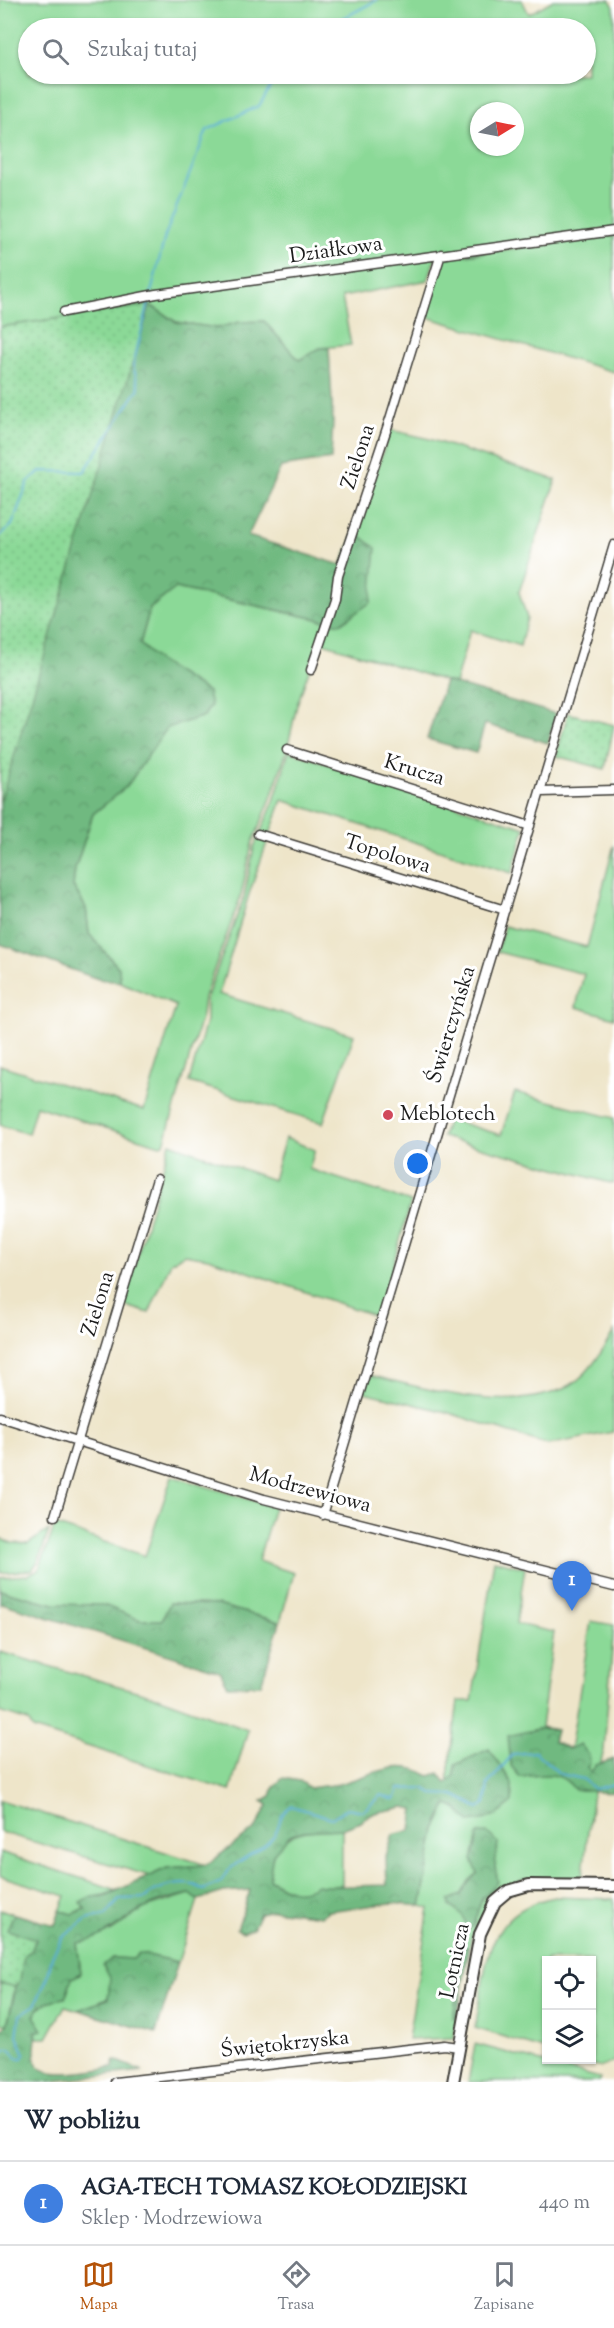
<!DOCTYPE html>
<html lang="pl">
<head>
<meta charset="utf-8">
<style>
	body { margin:0; font-family:"Sorts Mill Goudy",serif; background:#f6f6f7; color:#1f2937 }
	.controls { position:absolute; right:18px; bottom:18px; display:grid; overflow:hidden; border-radius:0px; box-shadow:0 2px 4px #0004 }
	.controls button { width:54px; height:54px; display:grid; place-items:center; padding:0; border:0; border-bottom:2px solid #e0e1e3; background:#fff; color:#1f2937; font:30px sans-serif }
	.compass { position:absolute; left:470px; top:102px; width:54px; height:54px; border-radius:50%; background:#fff; box-shadow:0 2px 4px #0004; rotate:80deg }
	.you { position:absolute; left:418px; top:1164px; width:21px; height:21px; margin:-15px; border:4px solid #fff; border-radius:50%; background:#1a73e8; box-shadow:0 0 0 9px #1a73e833 }
	.badge { display:grid; place-items:center; width:39px; height:39px; border-radius:50%; background:#b45309; color:#fff; font-size:20px; font-weight:700 }
	.pin { position:absolute; translate:-50% -50px; filter:drop-shadow(0 2px 3px #0008) }
	.pin::after { content:''; position:absolute; top:32px; width:21px; height:18px; background:inherit; clip-path:polygon(0 0,100% 0,50% 100%) }
	.list { margin:0; padding:0; list-style:none }
	h2 { display:flex; justify-content:space-between; align-items:center; height:78px; margin:0; padding:0 24px; font-size:26px }
	h2 small { font-size:20px; font-weight:400; color:#747a83 }
	.list li { display:grid; grid-template-columns:39px 1fr auto; gap:18px; align-items:center; box-sizing:border-box; height:84px; padding:0 24px; border-top:2px solid #e0e1e3 }
	.list b { display:block; font-size:22px; white-space:nowrap }
	.list p { margin:0; font-size:20px; white-space:nowrap; color:#747a83 }
	.list em { font-size:20px; font-style:normal; color:#747a83 }
	.icon { flex:none; width:33px; height:33px; fill:none; stroke:currentColor; stroke-width:2; stroke-linecap:round; stroke-linejoin:round }
	.map { position:relative; flex:none; width:614px; height:2082px; overflow:hidden }
	.search { position:absolute; background:#fff; box-shadow:0 2px 4px #0004; left:18px; right:18px; top:18px; height:66px; display:flex; align-items:center; gap:15px; box-sizing:border-box; padding:0 21px; border-radius:33px; color:#747a83; font-size:22px }
	.sheet { height:162px; background:#fff }
	nav { display:flex; justify-content:space-around; align-items:center; box-sizing:border-box; height:84px; border-top:2px solid #e0e1e3; background:#fff; font-size:16px; color:#747a83 }
	nav a { display:grid; justify-items:center; gap:3px }
	nav .on { color:#b45309 }
	.map>svg:first-child { display:block }
	.grass { fill:#8bd997; stroke:#547a5a; stroke-width:1.5; fill-rule:evenodd }
	.forest { fill:url(#forest-crowns); stroke:#466a4e; stroke-width:1.5; fill-rule:evenodd }
	.garden { fill:url(#garden-dots); stroke:#547a5a; stroke-width:1.5 }
	.lines { fill:none; stroke-linecap:round; stroke-linejoin:round }
	.stream { stroke:#59aed5; stroke-width:2 }
	.minor-casing { stroke:#3c3a36; stroke-width:11 }
	.major-casing { stroke:#3c3a36; stroke-width:14 }
	.minor { stroke:#fff; stroke-width:8 }
	.major { stroke:#fff; stroke-width:10 }
	.poi-dot { fill:#d1495b; stroke:#fff; stroke-width:2 }
	.labels { text-anchor:middle; dominant-baseline:central; stroke-width:6; stroke-linejoin:round; paint-order:stroke }
	.street-label { font-size:21px; fill:#1c1c1c; stroke:#fff }
	.poi-label { font-size:21px; fill:#1c1c1c; stroke:#fff; text-anchor:start }
</style>
</head>
<body>
<div class="map">
<svg width="614" height="2082" viewBox="0 0 614 2082">
	<defs>
		<pattern id="forest-crowns" width="20" height="18" patternUnits="userSpaceOnUse" patternTransform="scale(1.5)"><rect width="20" height="18" fill="#70b980"/><path d="M2 6a3 3 0 1 1 6 0M12 15a3 3 0 1 1 6 0" fill="none" stroke="#609e6e"/></pattern>
		<pattern id="garden-dots" width="8" height="8" patternUnits="userSpaceOnUse" patternTransform="scale(1.5)"><rect width="8" height="8" fill="#8bd997"/><path d="M2 2h.1M6 6h.1" fill="none" stroke="#77ba82" stroke-width="1.8" stroke-linecap="round"/></pattern>
	</defs>
	<rect width="100%" height="100%" fill="#fff"/>
	<filter id="ink" filterUnits="userSpaceOnUse"><feTurbulence type="fractalNoise" baseFrequency=".0167" numOctaves="2"/><feDisplacementMap in="SourceGraphic" scale="12" xChannelSelector="R" yChannelSelector="G"/><feConvolveMatrix kernelMatrix="1 2 1 2 8 2 1 2 1" color-interpolation-filters="sRGB"/></filter>
	<filter id="wash" filterUnits="userSpaceOnUse"><feTurbulence type="fractalNoise" baseFrequency=".008" numOctaves="4" result="noise"/><feDisplacementMap in="SourceGraphic" scale="24" xChannelSelector="R" yChannelSelector="G"/><feGaussianBlur stdDeviation="1.35" result="paint"/><feColorMatrix in="noise" values="0 0 0 0 0 0 0 0 0 0 0 0 0 0 0 0 0 1.4 0 .05"/><feComposite in="paint" operator="in"/></filter>
	<g filter="url(#wash)">
		<rect width="100%" height="100%" fill="#eee5c9"/>
		<path class="grass" d="M0,0H522L529,14L553,0H610L614,7V228L435,259L428,280L342,297L351,345L320,348L299,361L264,321L240,322L217,328L176,322L150,305L0,327ZM28,28H586V74H28ZM479,111H515V147H479Z
			M614,235V372L423,316L443,258Z
			M390,430L426,438L556,480L519,592L527,618L520,646L470,630L455,684L320,642Z
			M175,588L326,621L297,705L287,750L270,801L252,844L241,896L204,997L202,1015L164,1144L160,1145L36,1106L28,1134L0,1125V1065L144,1110L176,1006L120,982L119,968L89,934L86,908L73,886L75,869L93,814L127,786L167,727L204,716L208,692L158,661L140,644L150,609Z
			M289,751L525,828L512,873L282,800L249,894L219,994L354,1035L323,1123L189,1082L206,1022V999L244,897L254,847L274,801Z
			M614,845V1018L576,1007L584,974L497,952L504,926L587,947Z
			M515,1092L614,1118V1184L442,1137L448,1119L501,1135Z
			M285,1138L315,1150L309,1169L411,1202L378,1317L208,1258L184,1254L171,1262L149,1313L123,1305L170,1143L273,1180Z
			M614,1331L613,1432L548,1445L446,1412L364,1392L369,1375C429,1389 503,1414 563,1389C587,1379 602,1352 614,1331Z
			M172,1476L274,1507L258,1561L294,1573L280,1622L218,1605L170,1603L162,1620H140L104,1606L54,1604L0,1590V1577L28,1575L39,1569L55,1525L145,1556Z
			M49,1530L39,1560L32,1570L0,1573V1538L12,1543L28,1544Z
			M494,1560L525,1568L516,1624L554,1632L541,1727L556,1730L553,1741L569,1749L571,1744L591,1621L614,1625L604,1750L593,1792L582,1880L524,1879L500,1890L492,1899L471,1938L454,2038L408,2040L429,1908L421,1906L435,1829L443,1815L458,1701H472Z
			M0,1652L157,1697L248,1730L230,1791L33,1729L28,1721L0,1712Z
			M0,1800L206,1865L167,1868L150,1876L0,1832Z
			M342,1829V1885L297,1892L289,1891L269,1879C270,1872 270,1861 273,1855C283,1828 319,1829 342,1829Z
			M0,1852L117,1890C105,1896 92,1896 81,1903L85,1908L73,1914L60,1911L66,1896L0,1876Z
			M190,1894L198,1900L178,1962L139,1953L134,1959L113,1958L108,1999L78,2010L65,2006L47,2038H37L36,2031L42,2030L34,2017C41,2002 50,2000 65,1998L72,1978L81,1973L77,1943L112,1931L142,1909Z
			M555,1897L614,1899V2062L601,2067L576,2060H592V1960H546V2050L475,2028C487,1968 482,1911 555,1897Z
			M0,1983L15,1987L7,2025L0,2023Z
			M475,2044L600,2078L599,2082H468Z"/>
		<path class="forest" d="M150,305L176,322L217,328L240,322L264,321L299,360L320,348H329L333,421L331,459L281,467L248,536L341,565L355,532L376,548L371,602L340,624L176,588L150,608L140,644L158,661L208,692L211,705L204,716L167,728L127,786L93,814L75,869L73,886L86,908L89,934L119,968L120,982L98,979L0,944V796L113,319Z
			M445,681L556,714L548,743L485,724L476,753L427,739Z
			M0,1590L54,1604L104,1605L140,1620H162L170,1603L218,1605L280,1622L261,1685L228,1686L220,1671L2,1603L0,1605Z
			M541,1728L556,1730L553,1741L569,1749L580,1744L589,1755L590,1764L587,1767L591,1772L596,1765L614,1759V1792C600,1794 589,1789 575,1790C559,1768 544,1776 520,1777L511,1766L508,1736Z
			M489,1749L512,1783V1801C502,1816 487,1820 470,1822L456,1808L447,1805L435,1829L421,1906L391,1903L328,1911L321,1916L273,1910L260,1913L253,1928L243,1932L237,1929L250,1890L224,1892L198,1900L190,1894C174,1897 154,1902 140,1911C118,1924 103,1940 77,1943L81,1973L72,1978L65,1998C50,2000 41,2002 34,2016L43,2030L36,2032C37,2042 32,2054 37,2064C45,2080 98,2070 113,2067L115,2060L143,2071L43,2082H0V2031L7,2025L24,1955L31,1951L36,1940L7,1930L14,1914L55,1925L60,1911L73,1914L85,1909L80,1902L90,1897L105,1896L167,1868L206,1865L255,1829L268,1805L262,1801L271,1796L274,1787L283,1778L300,1781L310,1788C319,1786 330,1786 339,1784C370,1776 399,1756 430,1776L439,1773L446,1783L454,1776L455,1765ZM404,1807L414,1809L411,1830L393,1835L386,1857L387,1885C373,1885 325,1888 317,1885C299,1897 286,1890 269,1879L273,1854L290,1835L304,1831L342,1829L361,1822L370,1814Z
			M487,1833L498,1842L495,1867L498,1882L482,1898L473,1926L468,1930L463,1916L450,1906L449,1900L461,1895L469,1881L478,1873L472,1860L478,1834Z
			M463,1947H468L467,1956L457,2016L453,2018Z
			M139,1953L178,1962L156,2033L78,2010L108,1999L110,1978L103,1965L113,1958L133,1959Z"/>
		<path class="garden" d="M150,305L0,803V327Z
			M568,713L614,725L605,769L556,756Z
			M0,1909L14,1914L7,1930L36,1939L31,1951L24,1955L20,1980L15,1987L0,1983Z"/>
		<g class="lines">
			<path class="stream" d="M325,28L377,0
				M151,293L165,236L207,130L259,106L278,74
				M0,536L12,525L28,482L40,471L84,472L139,388L133,365L150,298
				M0,2055L6,2049H11L17,2058H23L25,2054L17,2036L20,2015L35,2005L48,1976L52,1956L62,1938L87,1919L106,1915L120,1899L145,1898C156,1886 190,1878 203,1890L221,1882C229,1862 255,1855 270,1840C282,1830 276,1815 291,1806L332,1818L347,1808L363,1811L381,1795L395,1800L399,1789L424,1788L432,1794L454,1795L479,1808L485,1804L488,1784L513,1754L535,1752L560,1774L583,1779L595,1789L614,1784"/>
		</g>
	</g>
	<g filter="url(#ink)">
		<g class="lines">
			<g class="minor-casing">
				<path id="minor" d="M64,312L156,294L614,231
					M311,670L335,599L338,576L390,419L441,254
					M287,750L530,826
					M541,792L614,790
					M258,834L505,910
					M0,1417L264,1499L614,1587
					M323,1515L614,545
					M55,1516L157,1179
					M115,2082L444,2045L459,2047"/>
			</g>
			<g class="major-casing">
				<path id="major" d="M453,2082L480,1934L495,1902L508,1891L529,1885L614,1886"/>
			</g>
			<use href="#minor" class="minor"/>
			<use href="#major" class="major"/>
		</g>
	</g>
	<circle class="poi-dot" cx="388" cy="1115" r="6"/>
	<g class="labels">
		<g class="street-label">
			<text transform="translate(336 251) rotate(-8)">Działkowa</text>
			<text transform="translate(359 457) rotate(-72)">Zielona</text>
			<text transform="translate(414 771) rotate(17)">Krucza</text>
			<text transform="translate(387 855) rotate(17)">Topolowa</text>
			<text transform="translate(452 1025) rotate(-73)">Świerczyńska</text>
			<text transform="translate(99 1304) rotate(-73)">Zielona</text>
			<text transform="translate(310 1491) rotate(15)">Modrzewiowa</text>
			<text transform="translate(456 1961) rotate(-78)">Lotnicza</text>
			<text transform="translate(285 2045) rotate(-6)">Świętokrzyska</text>
		</g>
		<g class="poi-label">
			<text x="400" y="1115">Meblotech</text>
		</g>
	</g>
</svg>
<div class="controls">
<button><svg class="icon" aria-label="locate" viewBox="0 0 24 24"><circle cx="12" cy="12" r="6"/><path d="M12 2v4M12 18v4M2 12h4M18 12h4"/></svg></button>
<button><svg class="icon" aria-label="layers" viewBox="0 0 24 24"><path d="M12 4l9 5-9 5-9-5zM3 14l9 5 9-5"/></svg></button>
</div>
<svg class="compass" viewBox="-18 -18 36 36"><path d="M0-13l5 13h-10z" fill="#e53935"/><path d="M0 13l5-13h-10z" fill="#747a83"/></svg>
<div class="you"></div>
<div class="pin badge" style="left:572px;top:1611px;background:#3f7fe0">1</div>
<div class="search"><svg class="icon" aria-label="search" viewBox="0 0 24 24"><circle cx="10" cy="10" r="6"/><path d="M15 15l6 6"/></svg>Szukaj tutaj</div>
</div>
<section class="sheet">
<h2>W pobliżu<small></small></h2>
<ul class="list">
<li><span class="badge" style="background:#3f7fe0">1</span><div><b>AGA-TECH TOMASZ KOŁODZIEJSKI</b><p>Sklep · Modrzewiowa</p></div><em>440 m</em></li>
</ul>
</section>
<nav>
<a class="on"><svg class="icon" aria-label="map" viewBox="0 0 24 24"><path d="M3 6l6-2 6 2 6-2v14l-6 2-6-2-6 2zM9 4v14M15 6v14"/></svg>Mapa</a>
<a><svg class="icon" aria-label="directions" viewBox="0 0 24 24"><path d="M12 3l9 9-9 9-9-9zM9 14v-3h6M13 9l2 2-2 2"/></svg>Trasa</a>
<a><svg class="icon" aria-label="saved" viewBox="0 0 24 24"><path d="M7 4h10v16l-5-4-5 4z"/></svg>Zapisane</a>
</nav>
</body>
</html>
